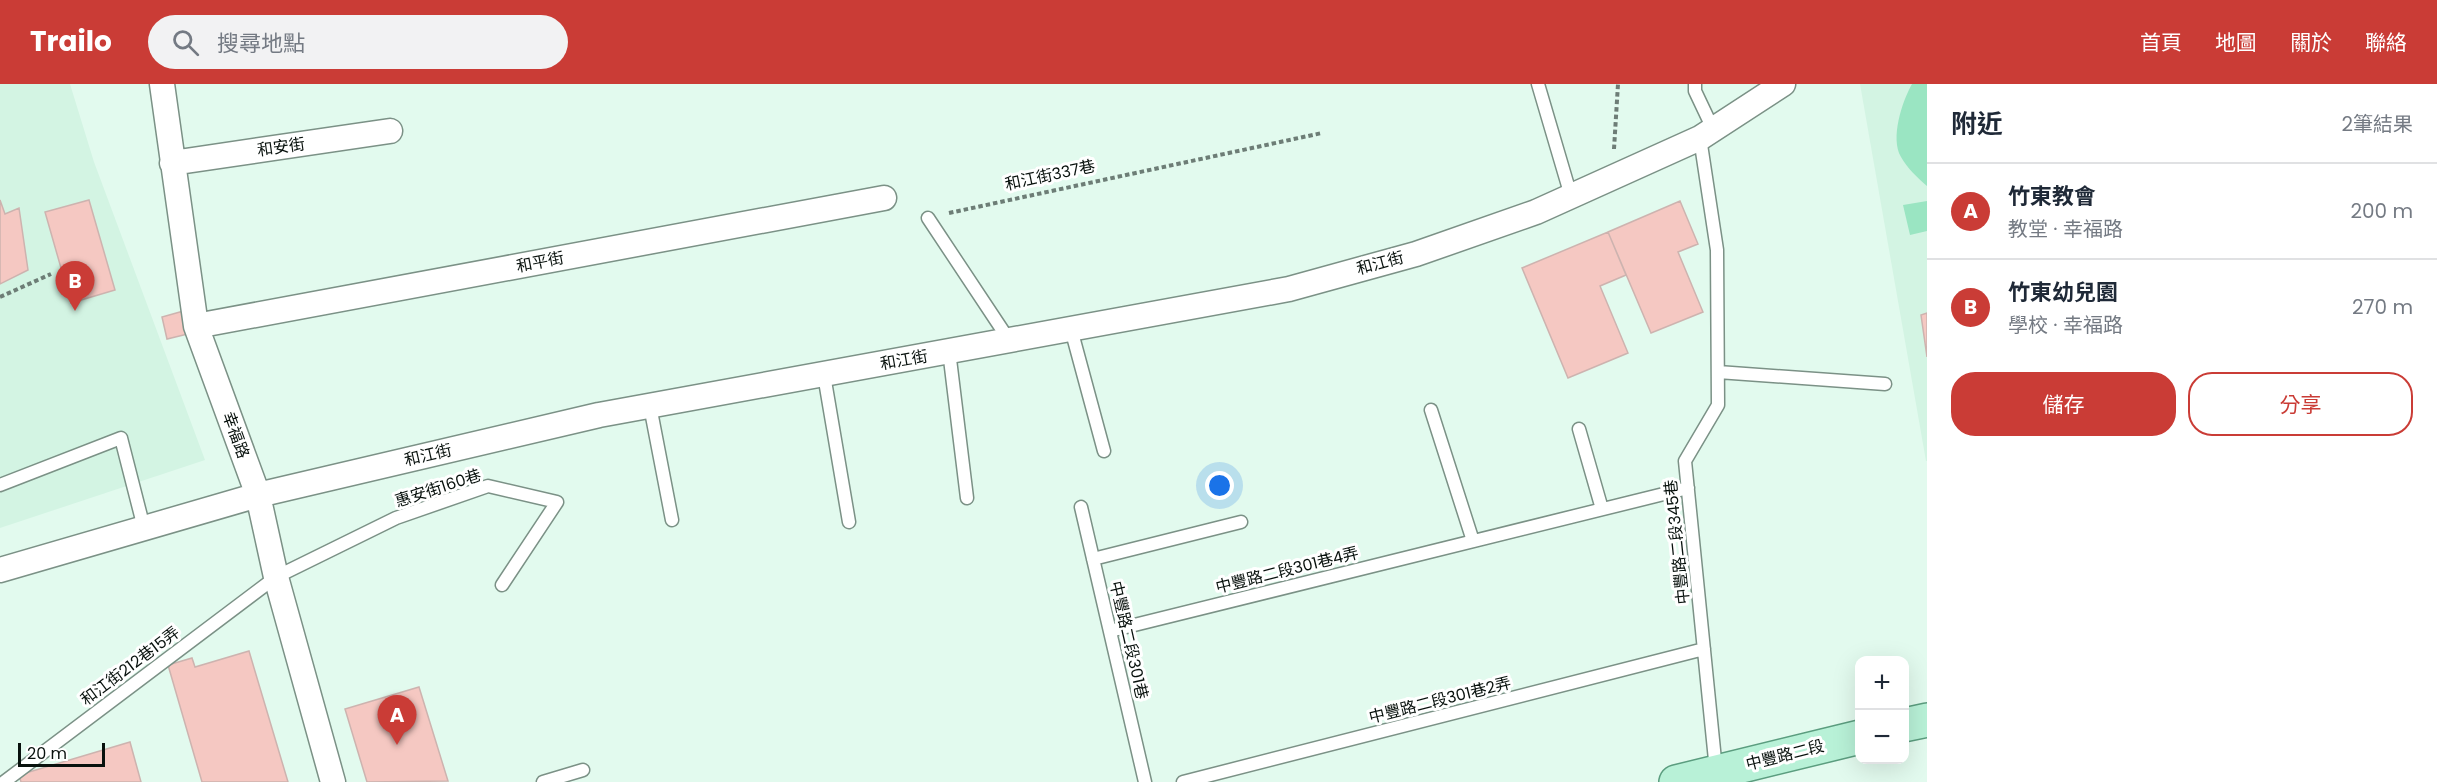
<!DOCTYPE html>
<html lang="zh-TW">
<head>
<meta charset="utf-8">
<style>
	body { margin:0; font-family:Poppins,"Noto Sans TC",sans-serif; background:#f2f2f3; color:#1f2937 }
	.controls { position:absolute; right:18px; bottom:18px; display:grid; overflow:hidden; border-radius:12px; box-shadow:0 6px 24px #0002 }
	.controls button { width:54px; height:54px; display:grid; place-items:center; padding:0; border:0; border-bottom:2px solid #e0e1e3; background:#fff; color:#1f2937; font:30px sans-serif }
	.scale { position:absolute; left:18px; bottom:15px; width:87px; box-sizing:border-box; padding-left:6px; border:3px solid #08110d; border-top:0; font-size:16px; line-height:21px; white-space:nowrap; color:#08110d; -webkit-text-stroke:4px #fff; paint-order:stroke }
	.you { position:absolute; left:1220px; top:402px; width:21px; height:21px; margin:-15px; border:4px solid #fff; border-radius:50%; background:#1a73e8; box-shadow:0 0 0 9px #1a73e833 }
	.badge { display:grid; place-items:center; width:39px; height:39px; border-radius:50%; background:#ca3c36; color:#fff; font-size:20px; font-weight:700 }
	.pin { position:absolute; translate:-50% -50px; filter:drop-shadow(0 2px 3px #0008) }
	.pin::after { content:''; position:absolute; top:32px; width:21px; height:18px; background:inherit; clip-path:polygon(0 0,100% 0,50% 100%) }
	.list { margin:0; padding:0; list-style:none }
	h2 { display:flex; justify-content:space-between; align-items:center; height:78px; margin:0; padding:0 24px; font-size:26px }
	h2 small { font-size:20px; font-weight:400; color:#747a83 }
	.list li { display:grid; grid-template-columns:39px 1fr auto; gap:18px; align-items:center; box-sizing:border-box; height:96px; padding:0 24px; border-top:2px solid #e0e1e3 }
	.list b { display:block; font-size:22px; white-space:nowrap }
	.list p { margin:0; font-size:20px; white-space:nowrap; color:#747a83 }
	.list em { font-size:20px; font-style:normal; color:#747a83 }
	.actions { display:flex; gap:12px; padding:18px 24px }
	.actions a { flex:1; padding:14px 0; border:2px solid #ca3c36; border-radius:24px; text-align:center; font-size:21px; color:#ca3c36 }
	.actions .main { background:#ca3c36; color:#fff }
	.icon { flex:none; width:33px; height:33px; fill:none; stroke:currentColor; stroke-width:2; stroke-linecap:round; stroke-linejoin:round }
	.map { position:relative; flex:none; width:1927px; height:698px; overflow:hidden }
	header { display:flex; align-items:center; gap:36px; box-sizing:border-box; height:84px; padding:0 30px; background:#ca3c36; color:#fff }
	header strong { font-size:28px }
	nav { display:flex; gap:33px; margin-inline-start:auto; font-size:21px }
	.search { width:420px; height:54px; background:#f2f2f3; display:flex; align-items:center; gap:15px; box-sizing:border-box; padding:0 21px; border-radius:33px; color:#747a83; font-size:22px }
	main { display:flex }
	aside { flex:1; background:#fff }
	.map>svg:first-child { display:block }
	.built { fill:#d3f4e3 }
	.pitch { fill:#9ae5c2 }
	.building { fill:#f5c8c2; stroke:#cdb3af; stroke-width:1.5 }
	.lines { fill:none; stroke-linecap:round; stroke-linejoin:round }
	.lane-casing { stroke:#7b9186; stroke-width:15 }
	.street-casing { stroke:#7b9186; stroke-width:27 }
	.primary-casing { stroke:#5b9d7f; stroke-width:36 }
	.path { stroke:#6d7d76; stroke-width:4; stroke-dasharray:4.5 3; stroke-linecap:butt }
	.lane { stroke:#fff; stroke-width:12 }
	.street { stroke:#fff; stroke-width:24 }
	.primary { stroke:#b8f1d7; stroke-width:33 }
	.labels { text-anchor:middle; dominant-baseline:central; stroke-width:6; stroke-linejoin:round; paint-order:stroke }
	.street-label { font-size:16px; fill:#08110d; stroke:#fff }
</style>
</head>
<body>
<header>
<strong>Trailo</strong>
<div class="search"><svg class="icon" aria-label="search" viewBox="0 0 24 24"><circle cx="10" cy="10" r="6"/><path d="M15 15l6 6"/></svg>搜尋地點</div>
<nav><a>首頁</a><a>地圖</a><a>關於</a><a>聯絡</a></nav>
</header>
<main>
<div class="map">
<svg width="1927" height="698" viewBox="0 0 1927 698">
	<rect width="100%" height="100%" fill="#e2faee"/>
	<path class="built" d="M0,0H70L94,78L205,376L0,444Z
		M1860,0H1927V377H1926Z"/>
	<path class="pitch" d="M1912,0H1927V102C1918,94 1907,84 1901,73C1890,54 1902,18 1912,0Z
		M1927,117V147L1910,151L1903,121Z"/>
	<path class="building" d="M0,116L5,130L19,124L28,186L0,200Z
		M89,116L115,206L71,219L45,128Z
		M1680,117L1698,160L1678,168L1703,228L1651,249L1608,148Z
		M1608,148L1626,191L1600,202L1628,269L1568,294L1522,184Z
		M187,226L192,249L167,255L162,233Z
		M1927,229V273L1921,231Z
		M249,567L288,698H202L168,581L192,574L195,583Z
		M419,603L448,697L367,698L345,625Z
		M130,658L141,698H21L19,691Z"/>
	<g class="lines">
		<g class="lane-casing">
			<path id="lane" d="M1538,0L1571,112
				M1695,0V7L1713,45
				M1700,54L1717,166L1718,321L1685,377L1716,686
				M928,134L1009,256
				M1071,245L1104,367
				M949,267L967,414
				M1718,288L1885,300
				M824,291L849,438
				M650,322L672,436
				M1431,326L1473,457
				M1579,345L1602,425
				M0,401L121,354L144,444
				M1081,423L1145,698
				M1093,475L1241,438
				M1110,547L1688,404
				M4,698L276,493L396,434L488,402L557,418L502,501
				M543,698L583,686
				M1183,698L1704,565"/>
		</g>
		<g class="street-casing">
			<path id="street" d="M162,0L196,242L258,411L276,493L333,698
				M172,79L390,47
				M196,242L884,114
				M0,486L258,411L599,331L1289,205L1416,170L1536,128L1700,54L1783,0"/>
		</g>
		<g class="primary-casing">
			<path id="primary" d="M1904,641L1927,636
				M1676,698L1860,653"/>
		</g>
		<path class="path" d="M1614,65L1618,0
			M949,129L1322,49
			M0,213L51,190"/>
		<use href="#lane" class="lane"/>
		<use href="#street" class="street"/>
		<use href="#primary" class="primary"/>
	</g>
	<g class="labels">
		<g class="street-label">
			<text transform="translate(281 63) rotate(-8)">和安街</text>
			<text transform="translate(1050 91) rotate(-12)">和江街337巷</text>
			<text transform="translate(540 178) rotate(-11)">和平街</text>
			<text transform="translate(1380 179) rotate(-15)">和江街</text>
			<text transform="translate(904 276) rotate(-10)">和江街</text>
			<text transform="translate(236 351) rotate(70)">幸福路</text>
			<text transform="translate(428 371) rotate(-13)">和江街</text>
			<text transform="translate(438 404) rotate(-18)">惠安街160巷</text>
			<text transform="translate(1677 458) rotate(-96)">中豐路二段345巷</text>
			<text transform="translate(1287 486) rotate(-14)">中豐路二段301巷4弄</text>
			<text transform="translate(1129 556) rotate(77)">中豐路二段301巷</text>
			<text transform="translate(130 582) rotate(-37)">和江街212巷15弄</text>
			<text transform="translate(1440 616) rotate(-14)">中豐路二段301巷2弄</text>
			<text transform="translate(1785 671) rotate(-14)">中豐路二段</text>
		</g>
	</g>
</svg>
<div class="controls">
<button>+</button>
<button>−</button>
</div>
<div class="scale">20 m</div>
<div class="you"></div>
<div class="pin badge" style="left:397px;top:661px">A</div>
<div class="pin badge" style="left:75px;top:227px">B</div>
</div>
<aside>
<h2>附近<small>2筆結果</small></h2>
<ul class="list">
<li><span class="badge">A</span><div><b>竹東教會</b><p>教堂 · 幸福路</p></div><em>200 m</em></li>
<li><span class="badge">B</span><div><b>竹東幼兒園</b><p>學校 · 幸福路</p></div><em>270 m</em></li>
</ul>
<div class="actions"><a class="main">儲存</a><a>分享</a></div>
</aside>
</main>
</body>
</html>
